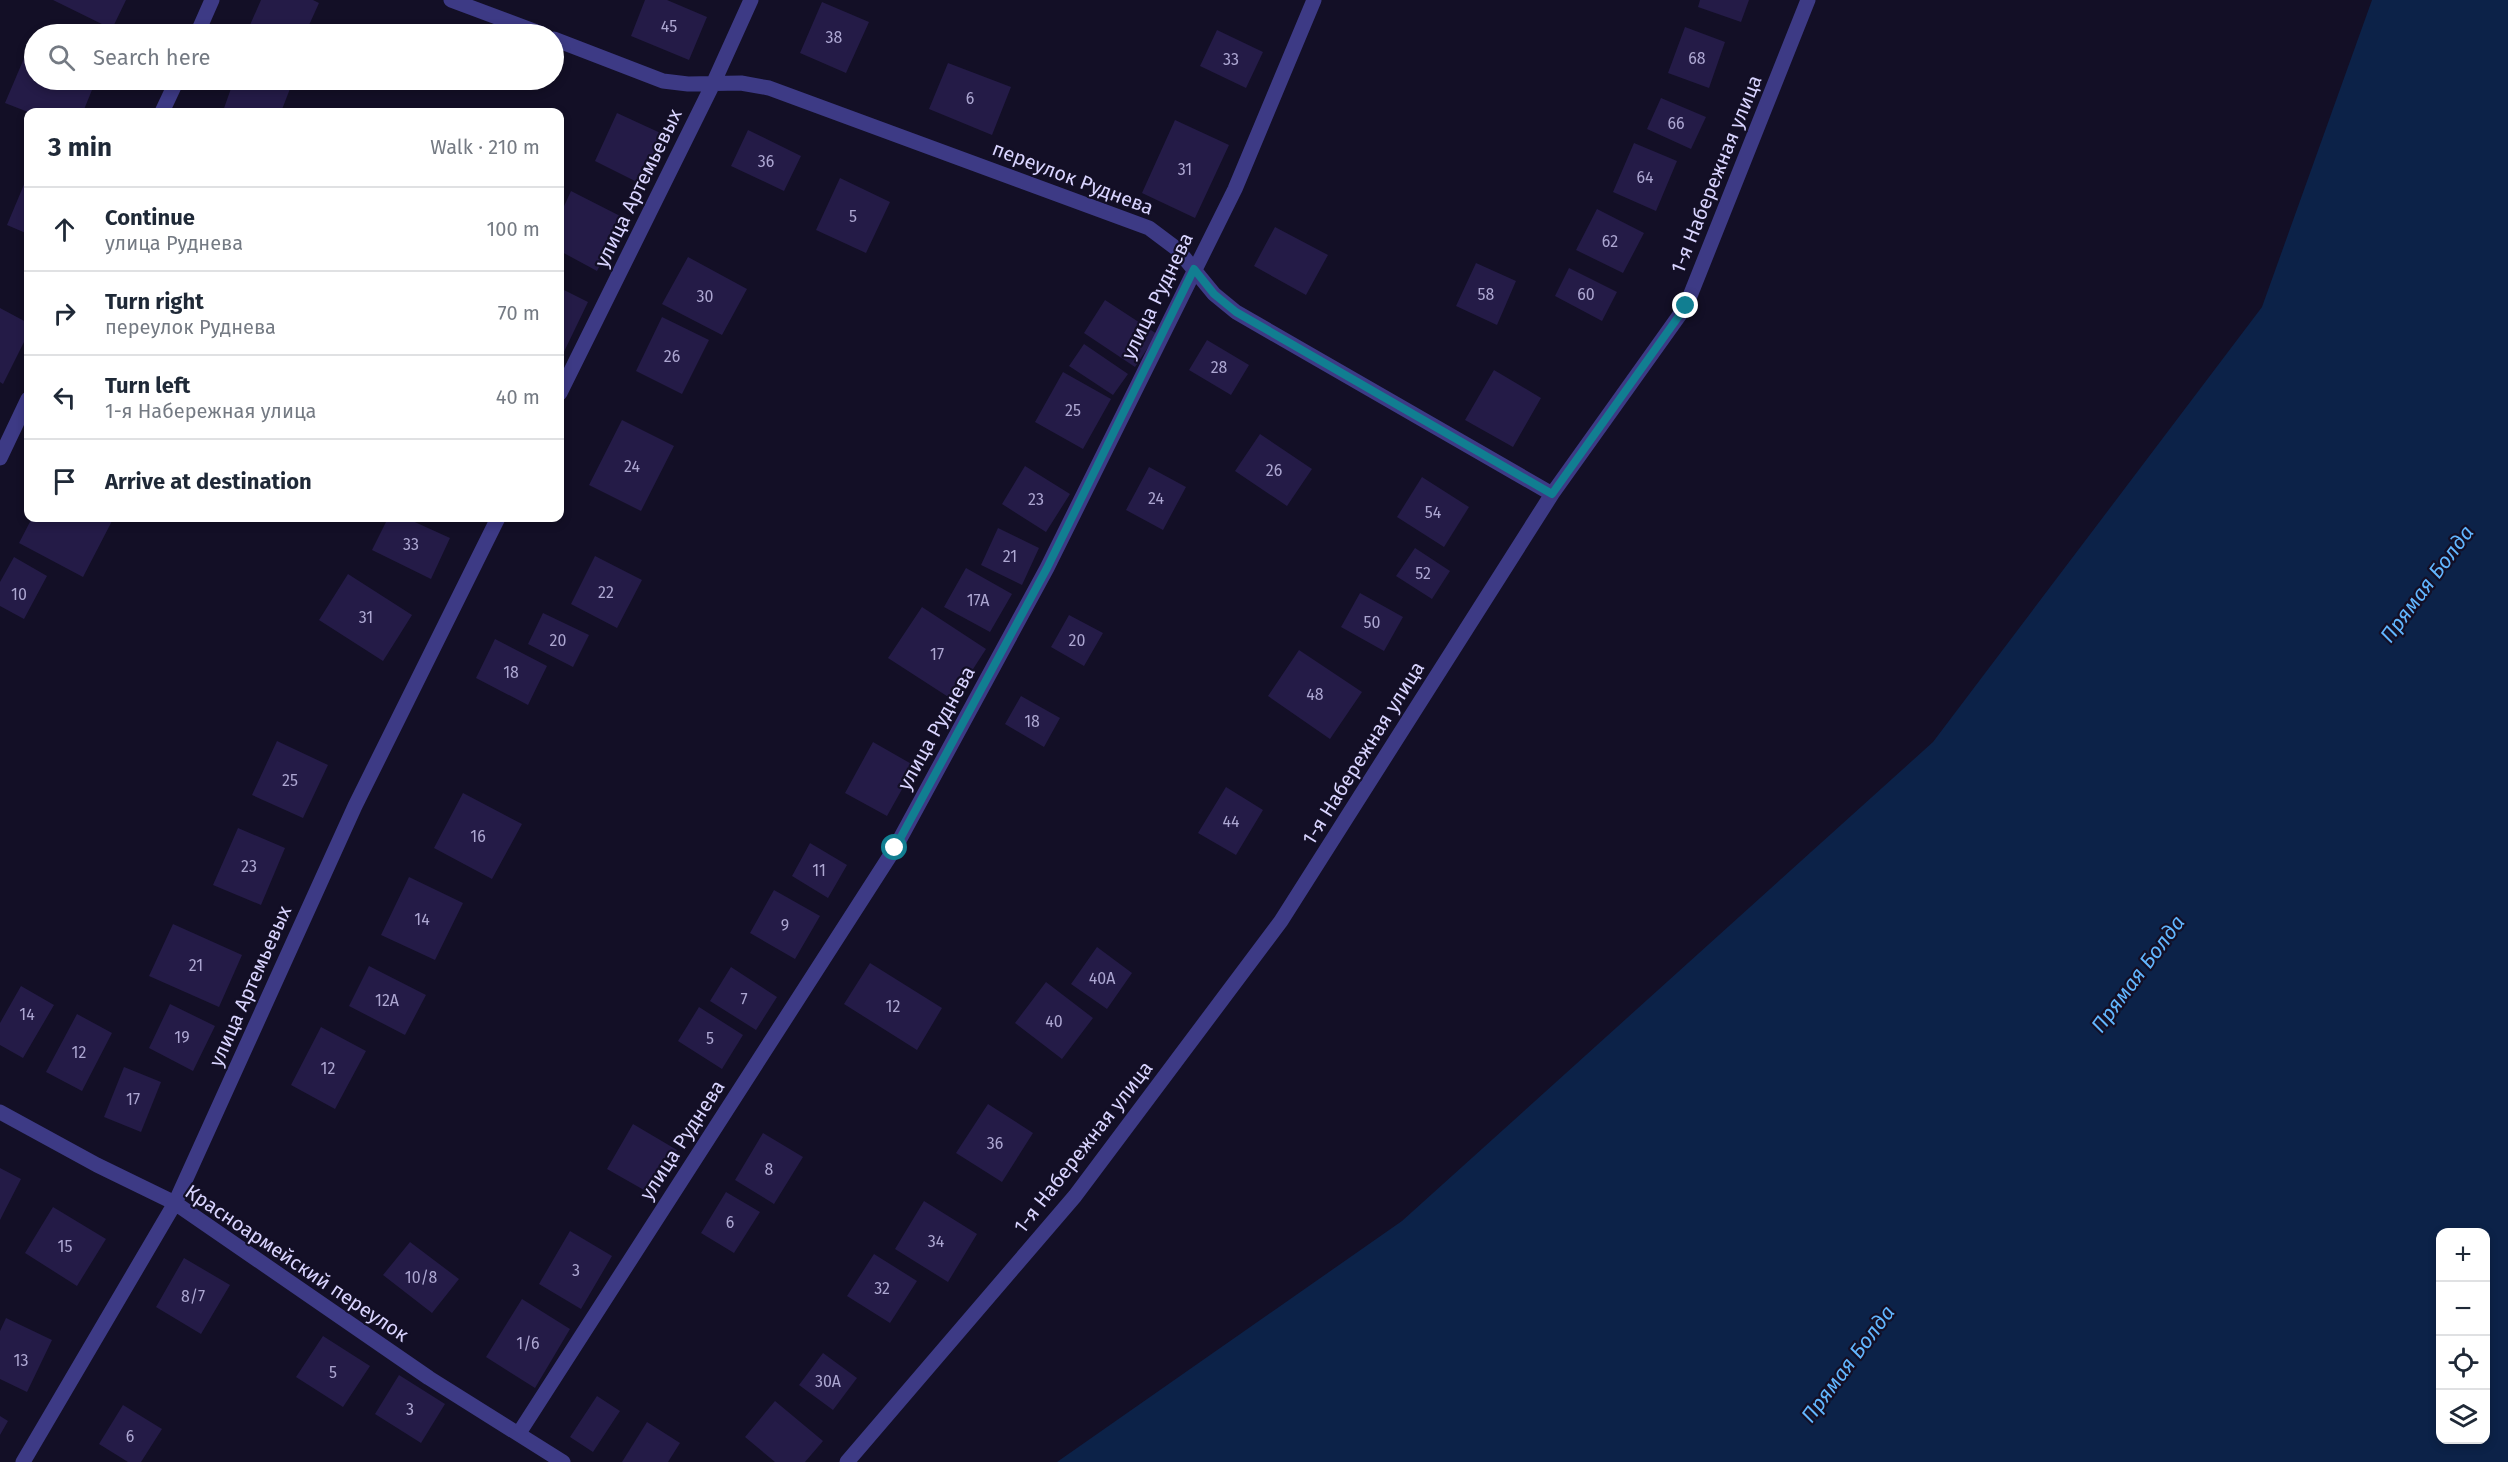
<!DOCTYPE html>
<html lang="en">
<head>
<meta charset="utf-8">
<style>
	body { margin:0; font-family:"Fira Sans",sans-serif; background:#f2f2f3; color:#1f2937 }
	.controls { position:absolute; right:18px; bottom:18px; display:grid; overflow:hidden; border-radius:12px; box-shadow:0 3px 9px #0003 }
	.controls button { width:54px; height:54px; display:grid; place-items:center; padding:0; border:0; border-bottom:2px solid #e0e1e3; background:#fff; color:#1f2937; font:30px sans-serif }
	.stop { position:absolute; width:18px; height:18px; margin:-14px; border:4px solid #117e91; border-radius:50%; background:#fff }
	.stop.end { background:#117e91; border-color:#fff; box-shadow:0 2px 6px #0008 }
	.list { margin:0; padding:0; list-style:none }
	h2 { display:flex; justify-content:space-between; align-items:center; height:78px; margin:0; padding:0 24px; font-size:26px }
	h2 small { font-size:20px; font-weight:400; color:#747a83 }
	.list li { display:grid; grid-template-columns:39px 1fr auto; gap:18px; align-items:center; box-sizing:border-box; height:84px; padding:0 24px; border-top:2px solid #e0e1e3 }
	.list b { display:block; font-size:22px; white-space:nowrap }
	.list p { margin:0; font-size:20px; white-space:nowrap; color:#747a83 }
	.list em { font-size:20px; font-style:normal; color:#747a83 }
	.icon { flex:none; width:33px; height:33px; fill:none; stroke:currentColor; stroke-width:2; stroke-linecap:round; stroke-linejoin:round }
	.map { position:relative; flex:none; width:2508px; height:1462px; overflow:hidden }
	.search { position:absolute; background:#fff; box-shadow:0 3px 9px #0003; left:24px; top:24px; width:540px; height:66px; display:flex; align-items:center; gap:15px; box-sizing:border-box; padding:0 21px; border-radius:33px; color:#747a83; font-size:22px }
	.panel { position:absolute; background:#fff; box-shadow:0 3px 9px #0003; left:24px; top:108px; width:540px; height:414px; border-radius:12px }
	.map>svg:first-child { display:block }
	.water { fill:#0c2248; fill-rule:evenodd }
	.building { fill:#241b47 }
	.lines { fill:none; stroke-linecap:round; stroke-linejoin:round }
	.minor { stroke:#3d3a85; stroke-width:15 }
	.route { stroke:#117e91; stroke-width:8 }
	.labels { text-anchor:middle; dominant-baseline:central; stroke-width:4.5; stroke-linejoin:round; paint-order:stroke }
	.number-label { font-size:16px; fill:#aca6d1 }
	.street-label { font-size:20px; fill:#d9d4ff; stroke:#130f26 }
	.water-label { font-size:21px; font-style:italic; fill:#62b6ff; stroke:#130f26 }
</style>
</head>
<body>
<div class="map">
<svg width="2508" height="1462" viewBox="0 0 2508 1462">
	<rect width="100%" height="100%" fill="#130f26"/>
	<path class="water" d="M2372,0H2508V1462H1057L1402,1221L1933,742L2262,307ZM2440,1232H2486V1440H2440Z"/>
	<path class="building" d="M53,0H126L112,29Z
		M261,0H313L319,3L305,34H272L250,25Z
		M645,0H667L707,17L689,60L631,36Z
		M1700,0H1749L1741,22L1698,7Z
		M822,2L869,22L846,73L800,53Z
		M1685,27L1725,42L1709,88L1668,73Z
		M1217,30L1263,52L1246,88L1200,66Z
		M25,56L34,60V80H81L94,85L83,112H28L5,103Z
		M948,63L1011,87L992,135L929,109Z
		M234,80H290L293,81L281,112H228L223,111Z
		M1661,98L1706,117L1691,149L1647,129Z
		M617,113L667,136L643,185L595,161Z
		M1175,120L1229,145L1195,218L1142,193Z
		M748,130L801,156L784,191L731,166Z
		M1634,143L1677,161L1656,211L1613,192Z
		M28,175V234L7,225Z
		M840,178L890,202L866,253L816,230Z
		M571,191L624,218L597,271L560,251V215Z
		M1597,209L1644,233L1623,273L1576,250Z
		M1275,227L1328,255L1306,295L1254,266Z
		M688,257L747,289L722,335L662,304Z
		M1476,263L1516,281L1497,325L1456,306Z
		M1569,268L1617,292L1602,321L1555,296Z
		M560,288L588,302L560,360Z
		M1105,300L1157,334L1135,367L1084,333Z
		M0,308L28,323V334L3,384L0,382Z
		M662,317L709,340L682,394L636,371Z
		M1207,340L1249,365L1231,395L1189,370Z
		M1084,344L1128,374L1113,395L1069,366Z
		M1494,370L1541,398L1513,447L1465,420Z
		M1063,372L1111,399L1083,449L1035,422Z
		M622,420L674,446L641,511L589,485Z
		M1260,434L1312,469L1287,506L1235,471Z
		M1025,466L1070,494L1046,532L1002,504Z
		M1149,467L1186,487L1163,530L1126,510Z
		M1422,477L1469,507L1444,547L1397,517Z
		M32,518H104L112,521L83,577L19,543Z
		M388,518H406L450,538L431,579L372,550Z
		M998,528L1039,548L1022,585L981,565Z
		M1415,548L1450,571L1432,599L1396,576Z
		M595,556L642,580L617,628L571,604Z
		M14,557L47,576L24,619L0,606V582Z
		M966,568L1012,594L990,632L944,607Z
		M348,574L412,615L383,661L319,620Z
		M1360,593L1403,617L1384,651L1341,627Z
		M922,607L986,649L953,700L888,658Z
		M543,613L589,635L573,667L528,644Z
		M1069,615L1103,633L1084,666L1051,647Z
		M495,639L547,666L528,705L476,678Z
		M1299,650L1362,692L1330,739L1268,696Z
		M1021,696L1060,718L1044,747L1005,724Z
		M277,741L328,765L303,818L252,795Z
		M873,742L915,766L887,816L845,793Z
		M1226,787L1263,810L1236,855L1198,833Z
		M463,793L522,824L492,879L434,848Z
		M238,828L285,848L261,905L213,885Z
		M810,843L847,865L828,898L792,876Z
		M409,877L463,903L435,960L381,935Z
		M774,890L820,916L795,959L750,933Z
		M173,924L242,955L219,1007L149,976Z
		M1097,947L1132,973L1107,1009L1071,984Z
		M870,963L942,1008L917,1050L844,1004Z
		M369,966L426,995L405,1035L349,1006Z
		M731,967L777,997L756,1030L710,1001Z
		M1046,982L1093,1018L1062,1059L1015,1023Z
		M21,986L54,1005L23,1058L0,1045V1023Z
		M170,1004L215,1026L193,1071L149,1048Z
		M699,1007L743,1035L722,1069L678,1041Z
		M77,1014L112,1033L82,1091L46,1072Z
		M321,1027L366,1051L335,1109L291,1085Z
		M124,1067L161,1082L141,1132L104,1117Z
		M988,1104L1033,1133L1002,1182L956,1153Z
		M633,1124L677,1150L651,1194L607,1169Z
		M763,1133L803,1157L774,1204L735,1180Z
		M0,1168L21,1179L0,1220Z
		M726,1192L760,1212L734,1253L701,1233Z
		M924,1201L977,1234L948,1282L895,1249Z
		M53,1207L106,1239L77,1286L25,1253Z
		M570,1231L612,1256L581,1309L539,1284Z
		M410,1242L459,1279L432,1313L383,1275Z
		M874,1254L917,1281L890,1323L847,1296Z
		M184,1258L230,1285L201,1334L156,1307Z
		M522,1299L570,1329L535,1388L486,1357Z
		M6,1318L52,1340L27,1392L0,1379V1331Z
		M323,1336L370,1366L343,1407L296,1377Z
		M823,1353L857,1378L833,1410L799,1385Z
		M399,1375L445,1404L421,1443L375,1414Z
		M597,1396L620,1411L593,1452L570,1437Z
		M775,1401L823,1441L805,1462H775L745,1437Z
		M123,1405L162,1429L141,1462H128L99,1444Z
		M0,1416L8,1421L0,1435Z
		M647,1422L680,1443L668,1462H622Z"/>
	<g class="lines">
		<path class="minor" d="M451,0L542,34
			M197,34L212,0
			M554,39L663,81L688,84L741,83L769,88L1149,228L1177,249L1214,294L1236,312L1552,494
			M162,112L177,80
			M560,393L713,84L751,0
			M0,458L28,399
			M0,1112L97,1165L175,1203L429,1378L563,1462
			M519,1433L895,848L1047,568L1235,189L1314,0
			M23,1462L175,1203L355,806L498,518
			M847,1462L1075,1196L1281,921L1552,494L1686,306L1808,0"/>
	</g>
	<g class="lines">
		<path class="route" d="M895,848L1047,568L1194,269L1214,294L1236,312L1552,494L1686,306"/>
	</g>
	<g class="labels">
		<g class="number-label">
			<text x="669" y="26">45</text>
			<text x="834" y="37">38</text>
			<text x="1697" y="58">68</text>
			<text x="1231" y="59">33</text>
			<text x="970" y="98">6</text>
			<text x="1676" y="123">66</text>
			<text x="766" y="161">36</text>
			<text x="1185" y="169">31</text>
			<text x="1645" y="177">64</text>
			<text x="853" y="216">5</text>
			<text x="1610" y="241">62</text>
			<text x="1486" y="294">58</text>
			<text x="1586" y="294">60</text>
			<text x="705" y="296">30</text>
			<text x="672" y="356">26</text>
			<text x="1219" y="367">28</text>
			<text x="1073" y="410">25</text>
			<text x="632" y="466">24</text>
			<text x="1274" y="470">26</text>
			<text x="1156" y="498">24</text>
			<text x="1036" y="499">23</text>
			<text x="1433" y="512">54</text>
			<text x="411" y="544">33</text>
			<text x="1010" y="556">21</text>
			<text x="1423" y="573">52</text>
			<text x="606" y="592">22</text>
			<text x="19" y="594">10</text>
			<text x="978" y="600">17А</text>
			<text x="366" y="617">31</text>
			<text x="1372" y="622">50</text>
			<text x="558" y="640">20</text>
			<text x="1077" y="640">20</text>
			<text x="937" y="654">17</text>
			<text x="511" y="672">18</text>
			<text x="1315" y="694">48</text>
			<text x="1032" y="721">18</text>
			<text x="290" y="780">25</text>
			<text x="1231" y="821">44</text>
			<text x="478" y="836">16</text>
			<text x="249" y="866">23</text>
			<text x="819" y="870">11</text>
			<text x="422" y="919">14</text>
			<text x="785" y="925">9</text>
			<text x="196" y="965">21</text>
			<text x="1102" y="978">40А</text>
			<text x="744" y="999">7</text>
			<text x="387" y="1000">12А</text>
			<text x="893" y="1006">12</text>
			<text x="27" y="1014">14</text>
			<text x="1054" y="1021">40</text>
			<text x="182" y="1037">19</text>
			<text x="710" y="1038">5</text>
			<text x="79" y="1052">12</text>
			<text x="328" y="1068">12</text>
			<text x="133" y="1099">17</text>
			<text x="995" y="1143">36</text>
			<text x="769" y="1169">8</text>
			<text x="730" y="1222">6</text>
			<text x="936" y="1241">34</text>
			<text x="65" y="1246">15</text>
			<text x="576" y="1270">3</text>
			<text x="421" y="1277">10/8</text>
			<text x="882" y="1288">32</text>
			<text x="193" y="1296">8/7</text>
			<text x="528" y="1343">1/6</text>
			<text x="21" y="1360">13</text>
			<text x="333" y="1372">5</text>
			<text x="828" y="1381">30А</text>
			<text x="410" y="1409">3</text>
			<text x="130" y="1436">6</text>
		</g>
		<g class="street-label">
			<text transform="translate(1716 174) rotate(-68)">1-я Набережная улица</text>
			<text transform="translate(1073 178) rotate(21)">переулок Руднева</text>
			<text transform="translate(638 188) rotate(-64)">улица Артемьевых</text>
			<text transform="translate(1157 296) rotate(-64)">улица Руднева</text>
			<text transform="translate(936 728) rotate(-61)">улица Руднева</text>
			<text transform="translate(1363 753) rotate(-58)">1-я Набережная улица</text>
			<text transform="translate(250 986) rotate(-66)">улица Артемьевых</text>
			<text transform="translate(682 1140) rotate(-57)">улица Руднева</text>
			<text transform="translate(1083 1147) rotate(-52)">1-я Набережная улица</text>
			<text transform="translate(297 1263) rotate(34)">Красноармейский переулок</text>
		</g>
		<g class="water-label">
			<text transform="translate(2427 584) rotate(-53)">Прямая Болда</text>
			<text transform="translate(2138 974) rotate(-53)">Прямая Болда</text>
			<text transform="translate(1848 1364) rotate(-53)">Прямая Болда</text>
		</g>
	</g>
</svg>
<div class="controls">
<button>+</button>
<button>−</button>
<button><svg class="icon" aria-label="locate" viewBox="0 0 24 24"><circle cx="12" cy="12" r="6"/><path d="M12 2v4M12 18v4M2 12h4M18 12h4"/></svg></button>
<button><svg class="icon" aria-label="layers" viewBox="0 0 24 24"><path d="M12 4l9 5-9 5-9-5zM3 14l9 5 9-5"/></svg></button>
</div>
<div class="stop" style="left:895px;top:848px"></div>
<div class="stop end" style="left:1686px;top:306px"></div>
<div class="search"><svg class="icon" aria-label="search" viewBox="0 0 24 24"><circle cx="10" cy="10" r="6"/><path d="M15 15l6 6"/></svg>Search here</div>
<section class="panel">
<h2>3 min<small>Walk · 210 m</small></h2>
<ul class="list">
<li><svg class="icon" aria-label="ahead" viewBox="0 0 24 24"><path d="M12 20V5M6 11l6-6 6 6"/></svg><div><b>Continue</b><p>улица Руднева</p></div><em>100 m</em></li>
<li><svg class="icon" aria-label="right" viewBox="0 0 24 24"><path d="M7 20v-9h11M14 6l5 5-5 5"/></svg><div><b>Turn right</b><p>переулок Руднева</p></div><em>70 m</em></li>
<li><svg class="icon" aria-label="left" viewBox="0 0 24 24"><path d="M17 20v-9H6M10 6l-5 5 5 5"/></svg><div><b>Turn left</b><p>1-я Набережная улица</p></div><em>40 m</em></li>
<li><svg class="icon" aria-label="arrive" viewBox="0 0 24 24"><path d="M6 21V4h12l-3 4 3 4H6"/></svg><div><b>Arrive at destination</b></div></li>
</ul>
</section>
</div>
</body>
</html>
